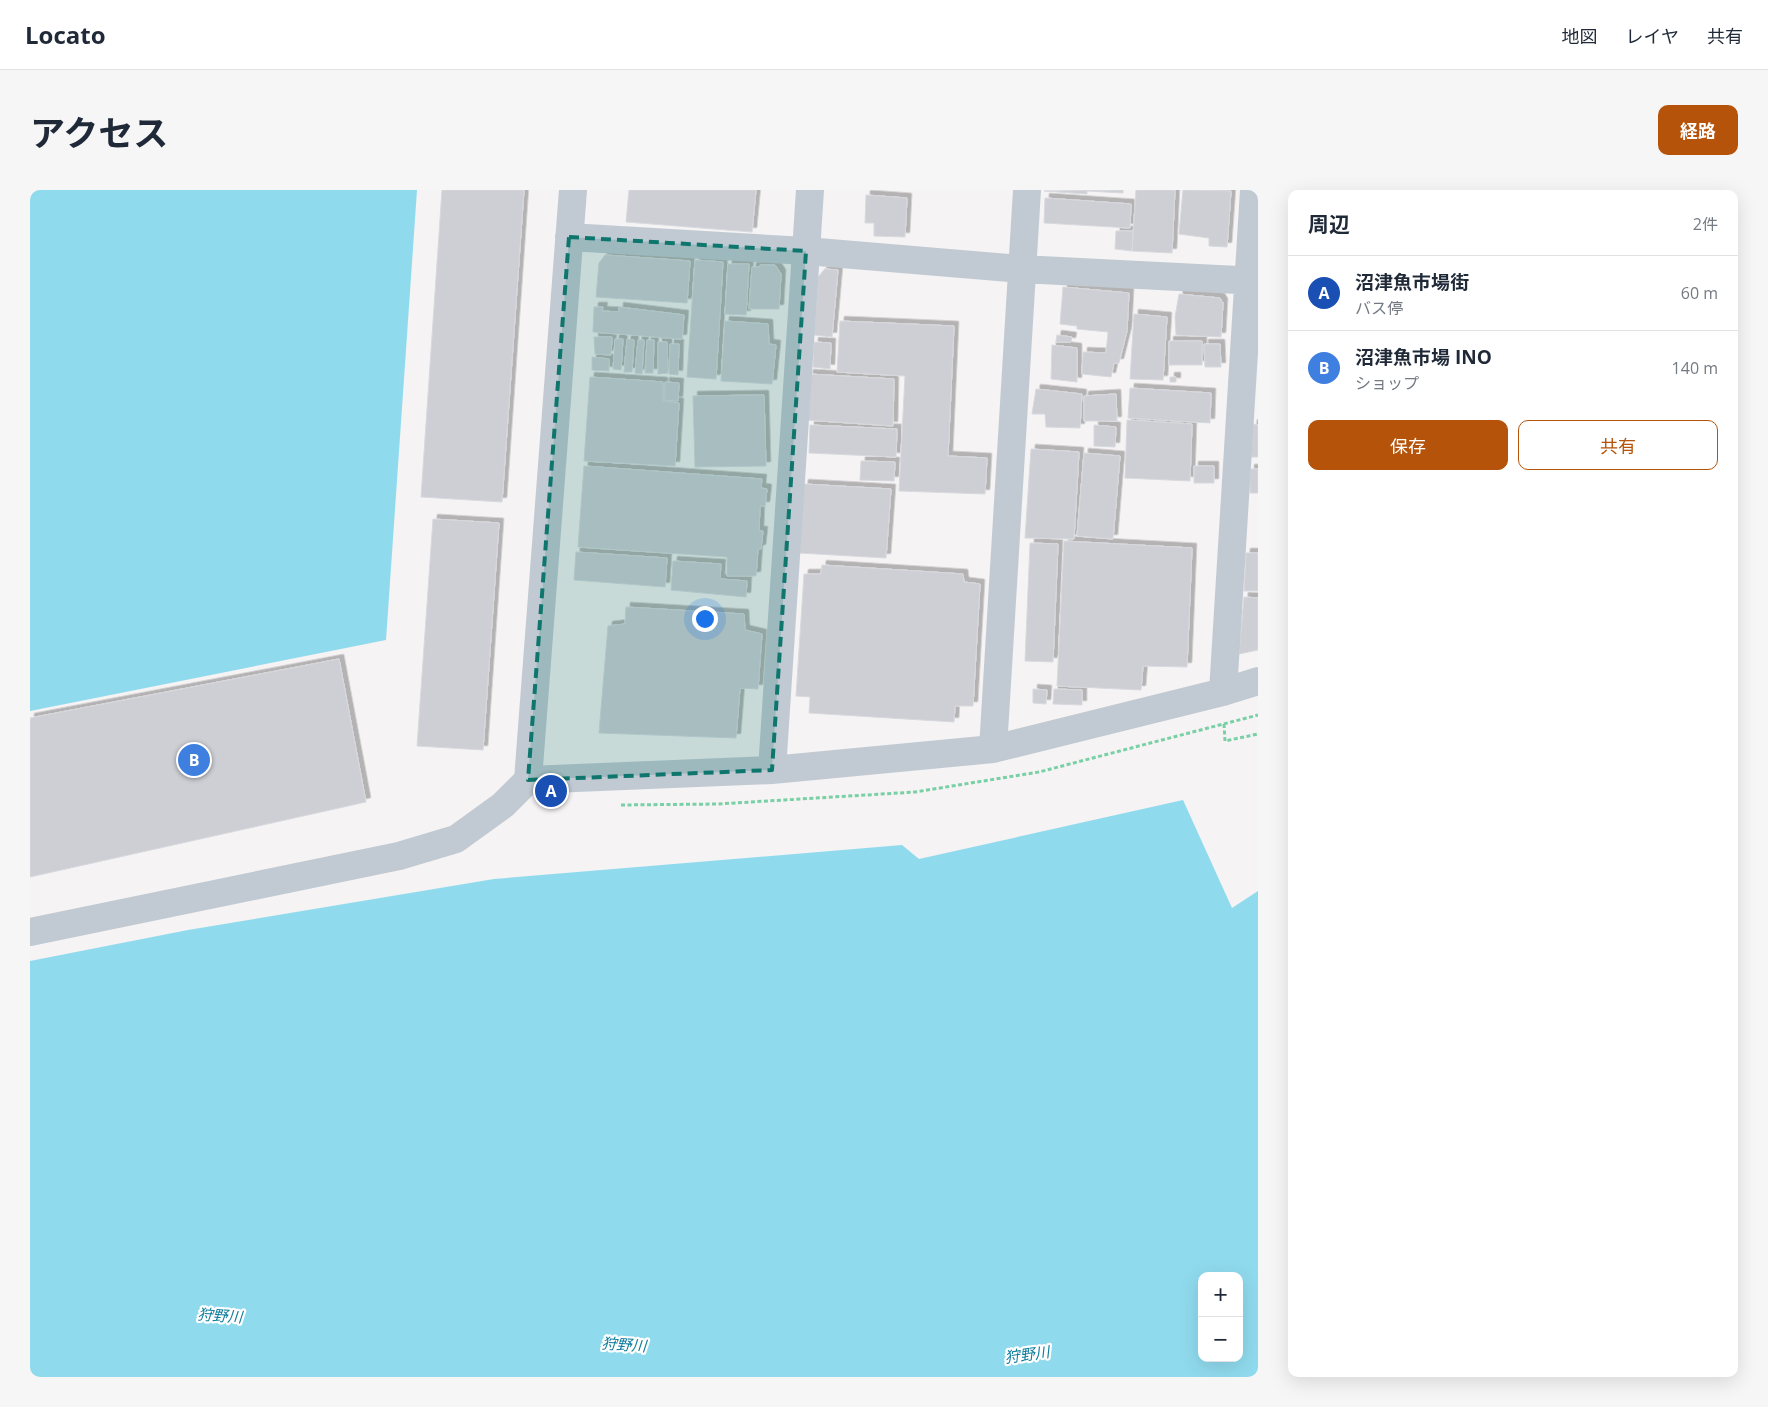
<!DOCTYPE html>
<html lang="ja">
<head>
<meta charset="utf-8">
<style>
	body { margin:0; font-family:"Open Sans","Noto Sans JP",sans-serif; background:#f6f6f7; color:#1f2937 }
	.controls { position:absolute; right:15px; bottom:15px; display:grid; overflow:hidden; border-radius:10px; box-shadow:0 5px 20px #0002 }
	.controls button { width:45px; height:45px; display:grid; place-items:center; padding:0; border:0; border-bottom:1px solid #e0e1e3; background:#fff; color:#1f2937; font:25px sans-serif }
	.you { position:absolute; left:674px; top:428px; width:18px; height:18px; margin:-12px; border:4px solid #fff; border-radius:50%; background:#1a73e8; box-shadow:0 0 0 8px #1a73e833 }
	.badge { display:grid; place-items:center; width:32px; height:32px; border-radius:50%; background:#b45309; color:#fff; font-size:16px; font-weight:700 }
	.pin { position:absolute; translate:-50% -50%; border:2px solid #fff; box-shadow:0 1px 5px #0006 }
	.list { margin:0; padding:0; list-style:none }
	h2 { display:flex; justify-content:space-between; align-items:center; height:65px; margin:0; padding:0 20px; font-size:21px }
	h2 small { font-size:16px; font-weight:400; color:#747a83 }
	.list li { display:grid; grid-template-columns:32px 1fr auto; gap:15px; align-items:center; box-sizing:border-box; height:75px; padding:0 20px; border-top:1px solid #e0e1e3 }
	.list b { display:block; font-size:19px; white-space:nowrap }
	.list p { margin:0; font-size:16px; white-space:nowrap; color:#747a83 }
	.list em { font-size:16px; font-style:normal; color:#747a83 }
	.actions { display:flex; gap:10px; padding:15px 20px }
	.actions a { flex:1; padding:11px 0; border:1px solid #b45309; border-radius:10px; text-align:center; font-size:18px; color:#b45309 }
	.actions .main { background:#b45309; color:#fff }
	.map { position:relative; flex:none; width:1228px; height:1187px; overflow:hidden; border-radius:10px }
	header { display:flex; align-items:center; gap:30px; box-sizing:border-box; height:70px; padding:0 25px; background:#fff; border-bottom:1px solid #e0e1e3 }
	header strong { font-size:24px }
	nav { display:flex; gap:28px; margin-inline-start:auto; font-size:18px }
	.intro { display:flex; align-items:center; justify-content:space-between; box-sizing:border-box; height:120px; padding:0 30px }
	h1 { margin:0; font-size:35px }
	.button { padding:12px 22px; border-radius:10px; background:#b45309; color:#fff; font-size:18px; font-weight:700 }
	main { display:flex; gap:30px; padding:0 30px }
	aside { flex:1; background:#fff; border-radius:10px; box-shadow:0 5px 20px #0002 }
	.map>svg:first-child { display:block }
	.water { fill:#90daee; fill-rule:evenodd }
	.building { fill:#cdcfd5; stroke:#d7d9de; filter:url(#shadow) }
	.lines { fill:none; stroke-linecap:round; stroke-linejoin:round }
	.path { stroke:#7ad0a6; stroke-width:3; stroke-dasharray:4 2.5; stroke-linecap:butt }
	.minor { stroke:#c1cad2; stroke-width:28 }
	.marked { fill:#0f766e; fill-opacity:0.2; stroke:#0f766e; stroke-width:4; stroke-dasharray:10 6; stroke-linejoin:round }
	.labels { text-anchor:middle; dominant-baseline:central; stroke-width:4.5; stroke-linejoin:round; paint-order:stroke }
	.water-label { font-size:15px; font-style:italic; fill:#0c7c9b; stroke:#fff }
</style>
</head>
<body>
<header>
<strong>Locato</strong>
<nav><a>地図</a><a>レイヤ</a><a>共有</a></nav>
</header>
<div class="intro"><h1>アクセス</h1><a class="button">経路</a></div>
<main>
<div class="map">
<svg width="1228" height="1187" viewBox="0 0 1228 1187">
	<defs>
		<filter id="shadow"><feDropShadow dx="4.5" dy="-4.5" stdDeviation="0" flood-color="#0004"/></filter>
	</defs>
	<rect width="100%" height="100%" fill="#f5f3f3"/>
	<path class="water" d="M0,0H387L356,450L0,521Z
		M1153,610L1202,718L1228,701V1187H0V771L158,740L464,689L872,655L889,669ZM1172,1086H1209V1168H1172Z"/>
	<path class="building" d="M412,0H494L472,312L391,307Z
		M599,0H726L722,42L596,32Z
		M1093,0V3L1057,1V4L1014,1Z
		M1106,0H1145L1142,63L1102,61Z
		M1153,0L1201,1L1197,57L1179,56V48L1149,44Z
		M836,5L877,8L875,47L844,46V33H835Z
		M1015,8L1101,14L1100,38L1014,33Z
		M1086,41H1103L1102,61L1085,59Z
		M575,65L660,71L657,113L566,107L569,73Z
		M665,70L693,72L686,189L657,187Z
		M698,74H719L716,125L695,124Z
		M730,75H745L751,84L749,119H719L722,77H730Z
		M795,79L808,80L802,147L784,145L788,87Z
		M1033,97L1099,103L1097,141L1089,173H1084L1081,187L1052,184L1053,162L1076,163L1078,142L1047,139V136L1030,134Z
		M1149,104L1190,108L1193,113L1191,147L1146,145L1145,127Z
		M564,117H573L572,121L589,122V117L654,125L652,149L563,142Z
		M1104,124L1137,127L1133,190L1100,189Z
		M695,131L738,134L739,154L746,155L742,194L691,191Z
		M810,131L924,136L918,266L957,268L955,304L869,301L875,186L807,182Z
		M1027,145L1042,147L1041,152H1026Z
		M564,147H582L581,165L565,164Z
		M585,149H593L591,180L583,179Z
		M597,149L604,150L602,182H594Z
		M608,150H614L612,184L605,183Z
		M617,150H624L623,183H615Z
		M1139,151H1172V175H1139Z
		M628,152H637L638,183L628,184Z
		M784,152L801,153L800,179L783,177Z
		M640,154H649L648,185L639,184Z
		M1174,154H1190L1191,177H1175Z
		M1022,155L1047,158V192L1021,189Z
		M562,167L579,169V181L562,180Z
		M779,184L864,189L863,236L776,230Z
		M560,187L633,192V211L649,213L645,276L554,271Z
		M1140,187H1146V192H1140Z
		M635,192L649,193L648,211L635,210Z
		M1100,198L1181,203L1180,233L1098,228Z
		M1006,199L1052,204L1050,238L1016,237L1015,224H1002Z
		M1086,204L1087,231H1054V206Z
		M734,205L736,276L665,277L663,206Z
		M1097,230L1162,234L1160,291L1095,288Z
		M1223,234L1228,235V267H1221Z
		M780,235L867,239L866,267L779,263Z
		M1064,235L1086,237L1085,257L1064,256Z
		M1001,259L1049,262L1044,349L995,348Z
		M1054,263L1090,266L1083,349L1047,346Z
		M831,271L865,272L864,291L830,290Z
		M554,276L732,289L731,298L737,299L735,316H730L729,341H733L731,359H728L726,386H697V367L548,357Z
		M1164,276H1184V293H1164Z
		M1220,279H1228V303H1220Z
		M774,294L861,299L856,368L769,363Z
		M403,329L469,333L453,560L387,556Z
		M1034,351L1162,358L1157,477L1113,476L1111,500L1027,496Z
		M1000,353L1028,354L1023,472L995,471Z
		M546,362L637,368L635,397L544,390Z
		M1216,363H1228V401H1214Z
		M643,371L691,374L690,389L717,391L716,407L641,400Z
		M792,375L933,384L934,392L950,394L943,516H925L924,532L779,523L780,507L766,506L774,384H791Z
		M1214,407L1228,408V460L1209,464Z
		M596,417L714,424L715,440L732,444L728,499L710,498L706,548L569,543L578,436L595,434Z
		M309,469L336,612L0,687V528Z
		M1003,499L1017,500L1016,514L1003,513Z
		M1024,499L1052,500V515L1023,514Z"/>
	<g class="lines">
		<path class="path" d="M1194,534L1195,551L1228,544
			M591,615L688,614L885,602L1009,582L1228,525"/>
		<path class="minor" d="M539,47L776,61L991,79L1228,91
			M1193,502L1224,0
			M963,559L997,0
			M742,580L780,0
			M498,590L742,580L963,559L1193,502L1228,491
			M0,742L369,666L426,649L473,615L498,590L543,0"/>
	</g>
	<path class="marked" d="M539,47L776,61L742,580L498,590Z"/>
	<g class="labels">
		<g class="water-label">
			<text transform="translate(190 1125) rotate(4)">狩野川</text>
			<text transform="translate(594 1154) rotate(4)">狩野川</text>
			<text transform="translate(997 1164) rotate(-8)">狩野川</text>
		</g>
	</g>
</svg>
<div class="controls">
<button>+</button>
<button>−</button>
</div>
<div class="you"></div>
<div class="pin badge" style="left:521px;top:601px;background:#1a4fb4">A</div>
<div class="pin badge" style="left:164px;top:570px;background:#3f7fe0">B</div>
</div>
<aside>
<h2>周辺<small>2件</small></h2>
<ul class="list">
<li><span class="badge" style="background:#1a4fb4">A</span><div><b>沼津魚市場街</b><p>バス停</p></div><em>60 m</em></li>
<li><span class="badge" style="background:#3f7fe0">B</span><div><b>沼津魚市場 INO</b><p>ショップ</p></div><em>140 m</em></li>
</ul>
<div class="actions"><a class="main">保存</a><a>共有</a></div>
</aside>
</main>
</body>
</html>
